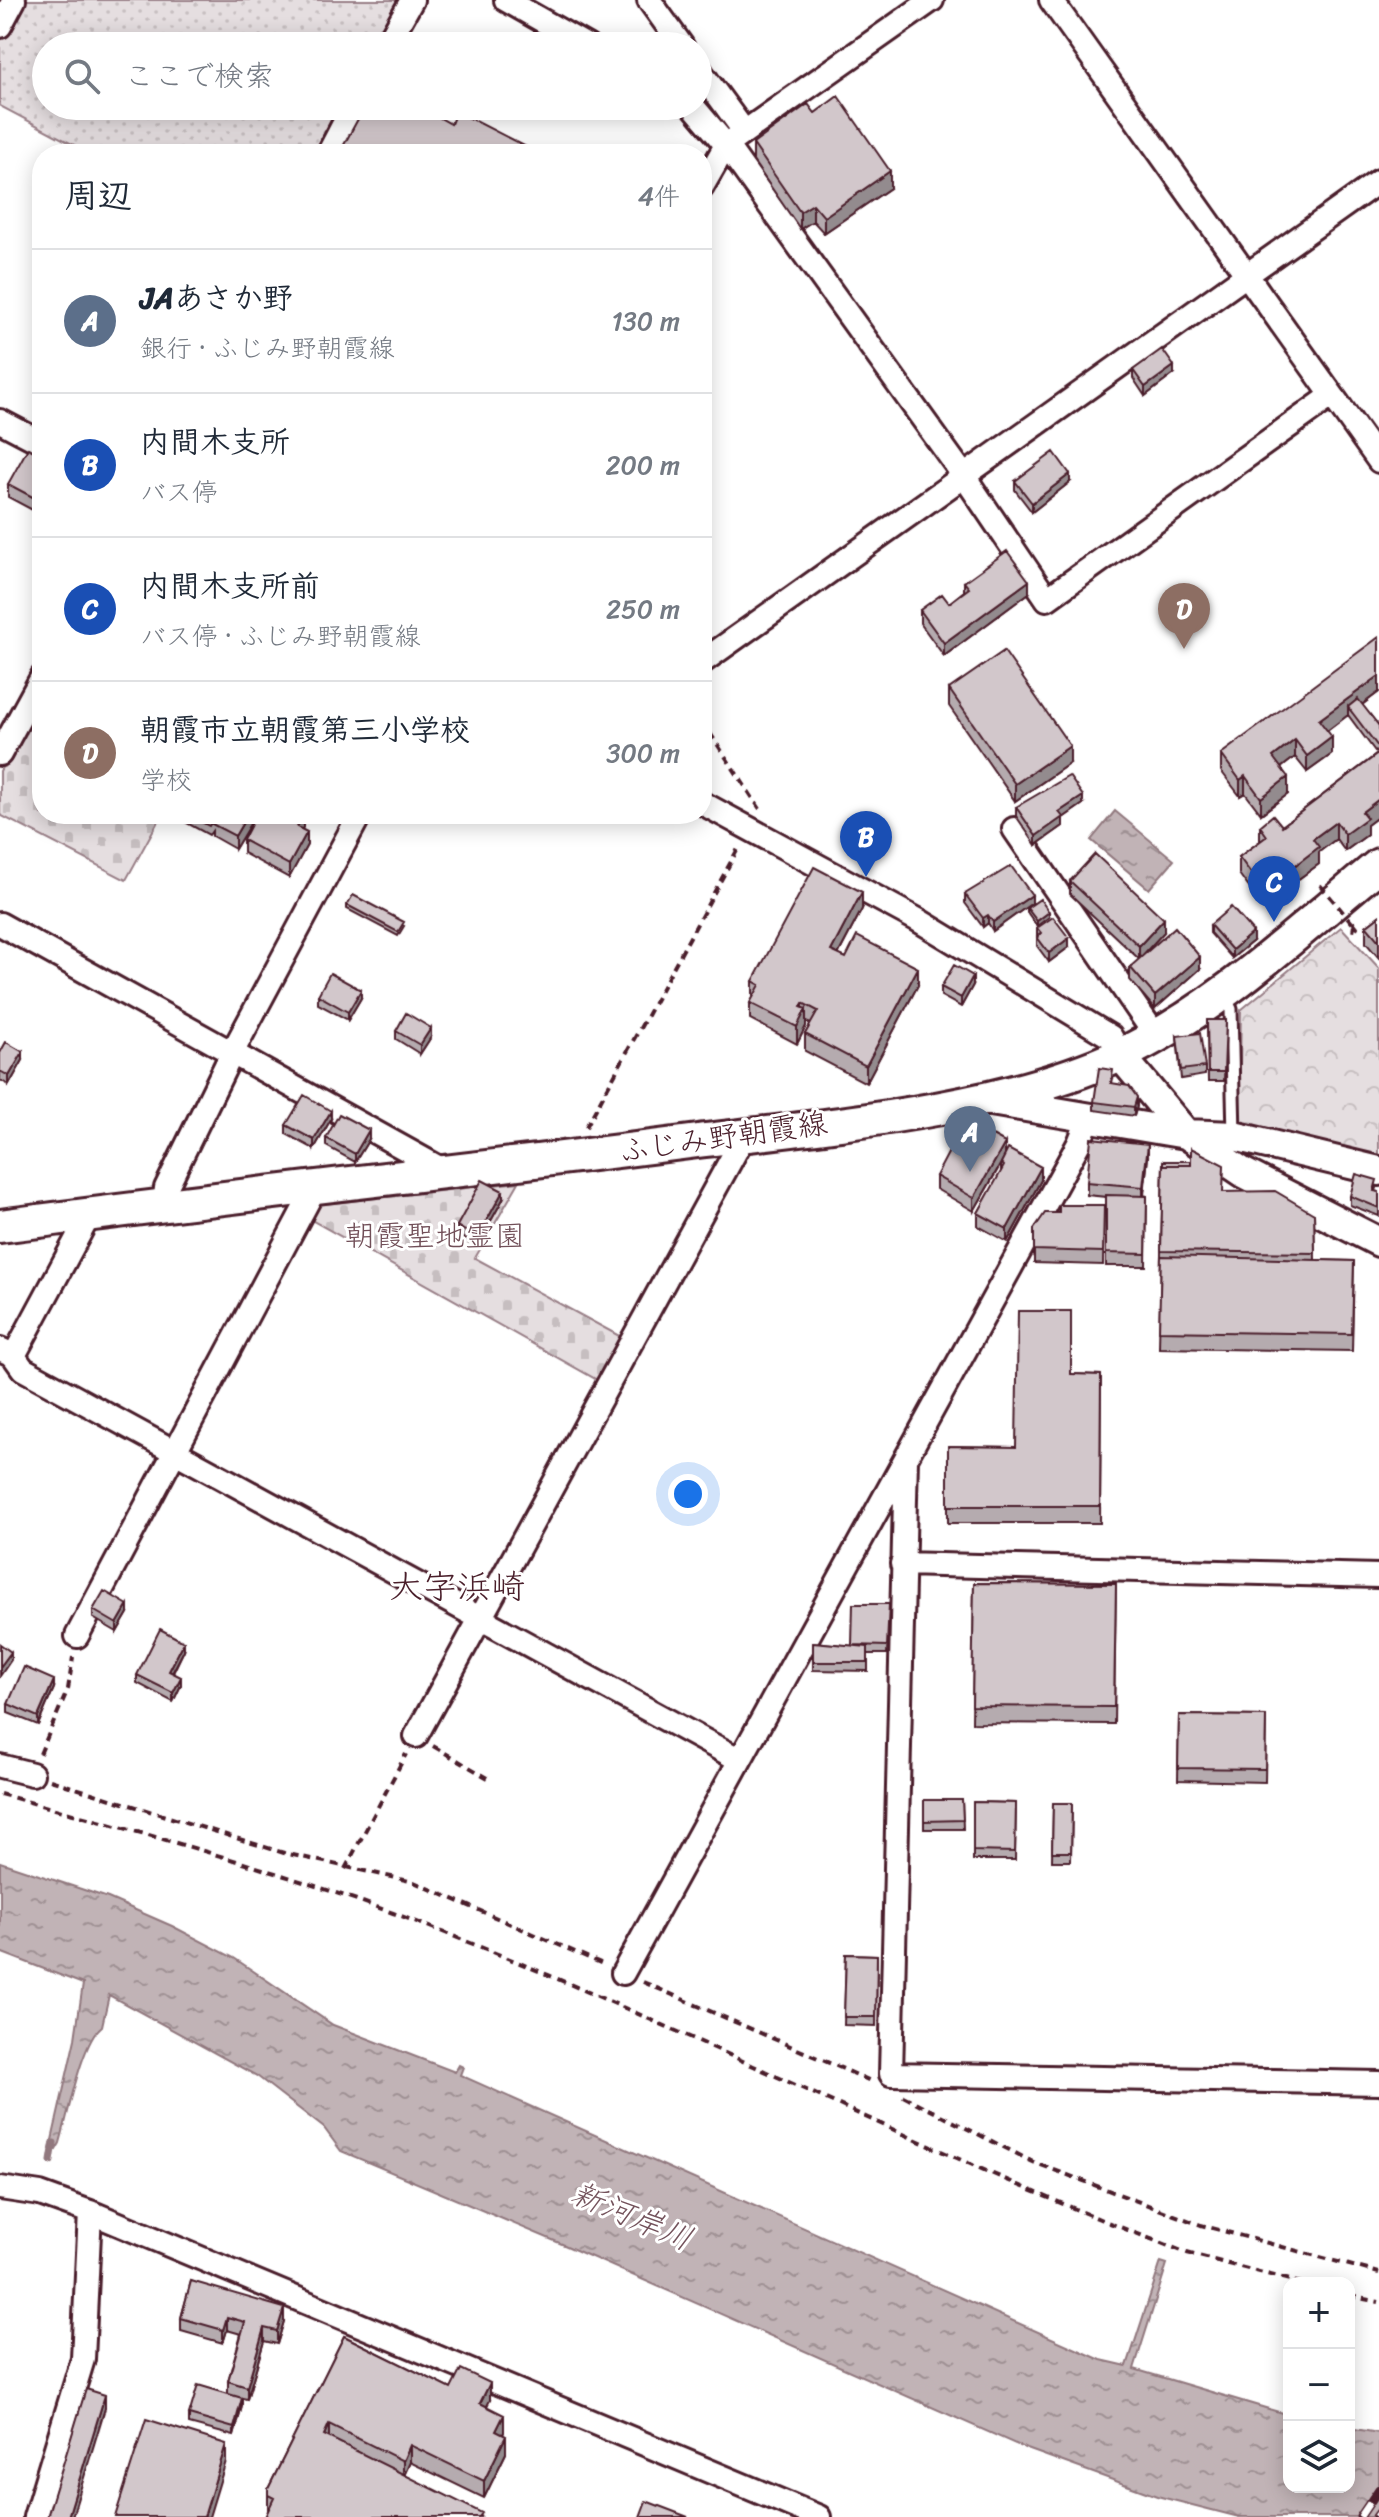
<!DOCTYPE html>
<html lang="ja">
<head>
<meta charset="utf-8">
<style>
	body { margin:0; font-family:Sriracha,"Klee One",sans-serif; background:#f2f2f3; color:#1f2937 }
	.controls { position:absolute; right:24px; bottom:24px; display:grid; overflow:hidden; border-radius:16px; box-shadow:0 4px 20px #0003 }
	.controls button { width:72px; height:72px; display:grid; place-items:center; padding:0; border:0; border-bottom:2px solid #e0e1e3; background:#fff; color:#1f2937; font:40px sans-serif }
	.you { position:absolute; left:688px; top:1494px; width:28px; height:28px; margin:-20px; border:6px solid #fff; border-radius:50%; background:#1a73e8; box-shadow:0 0 0 12px #1a73e833 }
	.badge { display:grid; place-items:center; width:52px; height:52px; border-radius:50%; background:#1f6fb2; color:#fff; font-size:26px; font-weight:700 }
	.pin { position:absolute; translate:-50% -66px; filter:drop-shadow(0 2px 4px #0008) }
	.pin::after { content:''; position:absolute; top:42px; width:28px; height:24px; background:inherit; clip-path:polygon(0 0,100% 0,50% 100%) }
	.list { margin:0; padding:0; list-style:none }
	h2 { display:flex; justify-content:space-between; align-items:center; height:104px; margin:0; padding:0 32px; font-size:34px }
	h2 small { font-size:26px; font-weight:400; color:#747a83 }
	.list li { display:grid; grid-template-columns:52px 1fr auto; gap:24px; align-items:center; box-sizing:border-box; height:144px; padding:0 32px; border-top:2px solid #e0e1e3 }
	.list b { display:block; font-size:30px; white-space:nowrap }
	.list p { margin:0; font-size:26px; white-space:nowrap; color:#747a83 }
	.list em { font-size:26px; font-style:normal; color:#747a83 }
	.icon { flex:none; width:44px; height:44px; fill:none; stroke:currentColor; stroke-width:2; stroke-linecap:round; stroke-linejoin:round }
	.map { position:relative; flex:none; width:1379px; height:2517px; overflow:hidden }
	.search { position:absolute; background:#fff; box-shadow:0 4px 20px #0003; left:32px; top:32px; width:680px; height:88px; display:flex; align-items:center; gap:20px; box-sizing:border-box; padding:0 28px; border-radius:44px; color:#747a83; font-size:30px }
	.panel { position:absolute; background:#fff; box-shadow:0 4px 20px #0003; left:32px; top:144px; width:680px; height:680px; border-radius:32px }
	.map>svg:first-child { display:block }
	.grass { fill:url(#grass-dots); stroke:#987e86; stroke-width:2 }
	.forest { fill:url(#forest-crowns); stroke:#987e86; stroke-width:2 }
	.cemetery { fill:url(#cemetery-stones); stroke:#987e86; stroke-width:2 }
	.water { fill:url(#water-ripples); stroke:#91787e; stroke-width:2 }
	.lines { fill:none; stroke-linecap:round; stroke-linejoin:round }
	.stream { stroke:#91787e; stroke-width:7 }
	.service-casing { stroke:#4a1f2b; stroke-width:17 }
	.minor-casing { stroke:#4a1f2b; stroke-width:28 }
	.tertiary-casing { stroke:#4a1f2b; stroke-width:34 }
	.secondary-casing { stroke:#4a1f2b; stroke-width:38 }
	.path { stroke:#4a1f2b; stroke-width:4; stroke-dasharray:8 6; stroke-linecap:butt }
	.service { stroke:#fff; stroke-width:11 }
	.minor { stroke:#fff; stroke-width:22 }
	.tertiary { stroke:#fff; stroke-width:28 }
	.secondary { stroke:#fff; stroke-width:32 }
	.rail-casing { stroke:#4a1f2b; stroke-width:9 }
	.rail { stroke:#fff; stroke-width:6; stroke-dasharray:18; stroke-linecap:butt }
	.path-bridge { stroke:#4a1f2b; stroke-width:4; stroke-dasharray:8 6; stroke-linecap:butt }
	.wall { fill:#b5abaf; stroke:#4a1f2b; stroke-width:2 }
	.shaded-wall { fill:#938b8e; stroke:#4a1f2b; stroke-width:2 }
	.building { fill:#d2c7cb; stroke:#4a1f2b; stroke-width:2 }
	.labels { text-anchor:middle; dominant-baseline:central; stroke-width:6; stroke-linejoin:round; paint-order:stroke }
	.street-label { font-size:30px; fill:#4a1f2b; stroke:#fff }
	.park-label { font-size:30px; fill:#714f58; stroke:#fff }
	.water-label { font-size:32px; font-style:italic; fill:#74535c; stroke:#fff }
	.quarter-label { font-size:34px; fill:#4a1f2b; stroke:#fff }
</style>
</head>
<body>
<div class="map">
<svg width="1379" height="2517" viewBox="0 0 1379 2517">
	<defs>
		<pattern id="grass-dots" width="8" height="8" patternUnits="userSpaceOnUse" patternTransform="scale(2)"><rect width="8" height="8" fill="#e5dee0"/><path d="M2 2h.1M6 6h.1" fill="none" stroke="#c6bec0" stroke-width="1.8" stroke-linecap="round"/></pattern>
		<pattern id="forest-crowns" width="20" height="18" patternUnits="userSpaceOnUse" patternTransform="scale(2)"><rect width="20" height="18" fill="#e5dee0"/><path d="M2 6a3 3 0 1 1 6 0M12 15a3 3 0 1 1 6 0" fill="none" stroke="#c6bec0"/></pattern>
		<pattern id="cemetery-stones" width="16" height="16" patternUnits="userSpaceOnUse" patternTransform="scale(2)"><rect width="16" height="16" fill="#e5dee0"/><path d="M2 7V4a2 2 0 0 1 4 0v3zM10 15v-3a2 2 0 0 1 4 0v3z" fill="#c6bec0"/></pattern>
		<pattern id="water-ripples" width="26" height="14" patternUnits="userSpaceOnUse" patternTransform="scale(2)"><rect width="26" height="14" fill="#c1b3b6"/><path d="M2 4q2-2 4 0t4 0M15 11q2-2 4 0t4 0" fill="none" stroke="#9f9194"/></pattern>
	</defs>
	<rect width="100%" height="100%" fill="#fff"/>
	<filter id="ink" filterUnits="userSpaceOnUse"><feTurbulence type="fractalNoise" baseFrequency=".0125" numOctaves="2"/><feDisplacementMap in="SourceGraphic" scale="16" xChannelSelector="R" yChannelSelector="G"/><feConvolveMatrix kernelMatrix="1 2 1 2 8 2 1 2 1" color-interpolation-filters="sRGB"/></filter>
	<g filter="url(#ink)">
		<path class="grass" d="M22,0H400L376,46H46V106H344L318,154H91L0,106V41Z"/>
		<path class="forest" d="M1341,927L1379,968V1157L1243,1123L1239,1117L1241,1010Z"/>
		<path class="cemetery" d="M42,694V814H162L126,880L0,815V771Z
			M519,1182L475,1258L623,1338L601,1382L308,1218L315,1205Z"/>
		<path class="water" d="M1115,811L1174,860L1149,889L1091,840Z
			M0,1862L108,1898L172,1926L234,1958L333,2025L455,2072L459,2065L463,2067L460,2075L1101,2360L1127,2366L1161,2262L1167,2264L1134,2369L1289,2415V2487H1349V2428L1379,2433V2517H1239L1157,2496L1027,2449L562,2244L341,2151L324,2128L257,2076L109,1995L102,2026C81,2042 68,2116 60,2143L56,2150L50,2149L75,2039L83,1984L0,1952Z"/>
		<g class="lines">
			<path class="stream" d="M51,2161L54,2143"/>
			<g class="service-casing">
				<path id="service" d="M1224,994L1231,1009L1234,1135"/>
			</g>
			<g class="minor-casing">
				<path id="minor" d="M506,0L587,46
					M649,0L682,46
					M1051,0L1379,461
					M0,26L14,0
					M386,46L412,0
					M698,68L744,131
					M693,106L726,145L964,476L1047,599L1330,397
					M328,154L353,106
					M702,187L726,145L932,0
					M0,421L42,443
					M702,662L1379,181
					M0,754L42,677
					M702,803L918,920L1111,1037L1120,1055
					M1014,829L1147,1023L1152,1038
					M0,924L445,1171
					M164,1204L166,1188L233,1051L360,814
					M0,1349L13,1355L17,1350L90,1214
					M13,1355L23,1369L740,1760
					M906,1458L891,2074L1379,2083
					M902,1564L1379,1576
					M77,1636L316,1186
					M416,1736L744,1136
					M0,1766L32,1774
					M623,1973L1079,1143L1088,1120
					M0,2188L40,2194L90,2212L819,2517
					M35,2517L83,2359L90,2212"/>
			</g>
			<g class="tertiary-casing">
				<path id="tertiary" d="M1120,1055L1186,1134L1244,1173L1379,1242
					M979,1099L1186,1134L1234,1136L1379,1171"/>
			</g>
			<g class="secondary-casing">
				<path id="secondary" d="M0,1226C232,1195 466,1171 698,1141C830,1125 999,1111 1120,1055C1217,1010 1297,932 1379,865"/>
			</g>
			<path class="path" d="M702,721L760,809
				M1353,922L1357,927L1353,932L1354,925
				M586,1127L739,847
				M433,1746L488,1778
				M40,1754L68,1689L73,1657
				M50,1780L284,1853L414,1882L605,1965
				M0,1794C132,1830 265,1866 393,1913C635,2003 864,2123 1102,2220L1187,2253L1301,2283
				M345,1869L406,1754
				M643,1982L873,2082
				M903,2096L1033,2162L1201,2225L1379,2273
				M1349,2296L1379,2302"/>
			<use href="#service" class="service"/>
			<use href="#minor" class="minor"/>
			<use href="#tertiary" class="tertiary"/>
			<use href="#secondary" class="secondary"/>
			<g class="rail-casing">
				<path id="rail" d="M1360,2517L1379,2489
					M1376,2517L1379,2513"/>
			</g>
			<use href="#rail" class="rail"/>
			<path class="path-bridge" d="M1320,885L1354,925"/>
		</g>
		<path class="wall" d="M815,113L890,188L824,233L813,221L800,229L753,161V144Z
			M1133,370L1174,374L1145,396L1133,378Z
			M42,455V515L8,497V484Z
			M1015,481L1070,482L1032,512L1015,490Z
			M964,582L1029,593L944,656L920,623V610L949,603L964,591Z
			M949,689L1070,763L1015,801L949,706Z
			M1379,692L1362,705L1379,726V816L1367,825V835L1345,851L1336,839L1319,852V864L1293,883L1286,875L1256,897L1239,874V857L1260,841V826H1282L1377,754L1348,715L1327,731L1332,754L1307,772L1295,757L1281,768L1288,794L1261,814L1245,793L1240,796L1221,771V754Z
			M1083,804L1063,818V826L1036,845L1016,816V807Z
			M183,814H303V827L302,829L307,845L289,878L243,853V840L251,824H250L235,849L212,836V831L209,835L183,821Z
			M1070,881L1164,932L1139,959L1070,894Z
			M965,894L1032,903L993,931L988,923L983,927L965,903Z
			M347,905L404,926L398,936L347,909Z
			M1027,908L1049,917L1037,926L1027,912Z
			M862,909L838,955L918,985L866,1083L805,1051V1034L811,1024L806,1022V1026L797,1044L750,1019V1003L753,998V981Z
			M1379,916V958L1366,943V926Z
			M1210,925L1253,941L1232,958L1210,933Z
			M1037,928L1069,947L1049,962L1037,946Z
			M1130,967L1200,969L1155,1009L1130,980Z
			M973,985L961,1007L941,996V987Z
			M318,995L361,998L348,1020L318,1004Z
			M1207,1020H1226L1224,1081H1208Z
			M396,1031L431,1037L420,1054L396,1039Z
			M1177,1036L1205,1067V1075L1181,1079Z
			M0,1053L23,1060L9,1085L0,1080Z
			M1113,1078L1112,1083L1137,1106L1134,1116L1094,1110V1102Z
			M331,1119L314,1149L286,1134V1125Z
			M326,1138L369,1139L355,1162L326,1146Z
			M1005,1154L1041,1180L1007,1242L978,1226V1213L1001,1173V1164L974,1211L936,1189V1176Z
			M1148,1157L1144,1195L1147,1196L1146,1266H1106V1197L1087,1195V1182Z
			M1163,1161L1224,1192L1314,1214L1315,1260L1354,1261L1352,1351L1159,1348Z
			M1377,1188L1376,1191L1379,1192V1216L1350,1205V1196Z
			M503,1199L477,1246L457,1235V1226Z
			M1104,1205L1103,1265L1034,1263V1229L1059,1213Z
			M1071,1374L1101,1375L1100,1523H948V1446L1016,1447Z
			M974,1583L1116,1584L1114,1724L972,1723Z
			M889,1604L887,1654H868V1671L813,1670V1642L852,1646Z
			M93,1610L128,1613L117,1632L93,1618Z
			M184,1650L173,1673L181,1685L173,1702L137,1683V1675Z
			M54,1688L38,1725L8,1713V1704Z
			M1179,1715L1266,1716L1265,1782L1178,1780Z
			M924,1800H962L963,1829H924Z
			M973,1802L1016,1803L1015,1860H973Z
			M1053,1803H1072L1071,1861H1052Z
			M846,1954L877,1955L876,2026L844,2025Z
			M191,2281L284,2321L277,2344L264,2341L247,2399L242,2398V2406L234,2436L189,2424V2415L228,2394V2381L241,2334L227,2330L223,2343L181,2331V2318Z
			M344,2336L451,2389L490,2400L486,2406L504,2432L503,2434L506,2453L484,2498L410,2462L404,2475L482,2517L268,2510V2489Z"/>
		<path class="shaded-wall" d="M890,171V188L824,233V217Z
			M813,204V221L800,229V212Z
			M1174,366V374L1145,396V387Z
			M1070,474V482L1032,512V503Z
			M1029,581V593L944,656V643Z
			M1379,676V692L1352,712L1348,707V715L1319,737V720Z
			M1332,737V754L1307,772V756Z
			M1295,740V757L1273,774V757Z
			M1070,746V763L1015,801V784Z
			M1245,776V793L1240,796V780Z
			M1288,777V794L1261,814V798Z
			M1083,796V804L1063,818V826L1036,845V836L1059,812Z
			M1379,799V816L1367,825V835L1345,851V834L1362,812Z
			M248,814H250V824L235,849V836Z
			M303,814V827L297,839V827Z
			M1336,822V839L1319,852V864L1293,883V867L1313,839Z
			M307,832V845L289,878V865Z
			M1286,858V875L1256,897V880Z
			M862,892V909L831,968V951Z
			M1032,895V903L993,931V922Z
			M1049,912V917L1037,926V921Z
			M988,915V923L983,927V918Z
			M1164,919V932L1139,959V946Z
			M1253,932V941L1232,958V950Z
			M1069,938V947L1049,962V953Z
			M1200,957V969L1155,1009V996Z
			M918,968V985L866,1083V1066Z
			M973,976V985L961,1007V998Z
			M361,990V998L348,1020V1012Z
			M803,1003V1014L806,1009V1026L797,1044V1027Z
			M431,1028V1037L420,1054V1045Z
			M23,1052V1060L9,1085V1076Z
			M1137,1097V1106L1134,1116V1107Z
			M331,1111V1119L314,1149V1140Z
			M369,1130V1139L355,1162V1154Z
			M1005,1143V1156L974,1211V1198Z
			M1148,1144V1157L1143,1200V1187Z
			M1041,1167V1180L1007,1242V1229Z
			M503,1191V1199L477,1246V1238Z
			M128,1605V1613L117,1632V1624Z
			M184,1642V1650L169,1679V1671Z
			M11,1652V1660L0,1676V1667Z
			M181,1677V1685L173,1702V1693Z
			M54,1680V1688L38,1725V1717Z
			M284,2308V2321L277,2344V2331Z
			M227,2317V2330L223,2343V2330Z
			M264,2328V2341L247,2399V2387Z
			M490,2383V2400L480,2420V2403Z
			M105,2395V2408L72,2517H68Z
			M242,2398V2406L234,2436V2428Z
			M504,2415V2432L496,2448V2431Z
			M329,2424V2441L324,2435Z
			M506,2436V2453L484,2498V2481Z
			M226,2444V2461L209,2517H204Z
			M410,2445V2462L403,2478V2461Z"/>
		<path class="building" d="M838,96L890,171L824,217L813,204L800,212L753,144L808,104L815,113Z
			M365,106H419L451,124L456,111L540,154H339Z
			M1162,349L1174,366L1145,387L1133,370Z
			M28,448L42,455V502L8,484Z
			M1054,452L1070,474L1032,503L1015,481Z
			M1007,551L1029,581L944,643L920,610L942,594L949,603L969,588L964,582Z
			M1379,637V676L1319,720L1332,737L1307,756L1295,740L1273,757L1288,777L1261,798L1245,776L1240,780L1221,754Z
			M1004,651L1070,746L1015,784L949,689Z
			M1358,699L1379,726V748L1348,707Z
			M1379,753V799L1362,812L1367,818L1345,834L1336,822L1313,839L1319,847L1293,867L1286,858L1256,880L1239,857L1267,836L1260,826L1273,815L1282,826Z
			M1069,776L1083,796L1059,812L1063,817L1036,836L1016,807Z
			M186,814H216L209,826Z
			M217,814H248L235,836L212,824Z
			M255,814H303L297,827L307,832L289,865L243,840L256,815Z
			M1095,854L1164,919L1139,946L1070,881Z
			M1011,866L1032,895L993,922L988,915L983,918L965,894Z
			M814,867L862,892L831,951L846,958L857,936L918,968L866,1066L805,1034L818,1011L803,1003L801,1007L806,1009L797,1027L750,1003L760,985L753,981Z
			M353,895L404,922L398,932L347,905Z
			M1040,899L1049,912L1037,921L1027,908Z
			M1231,907L1253,932L1232,950L1210,925Z
			M1379,916V941L1366,926Z
			M1053,917L1069,938L1049,953L1037,937L1041,933L1037,928Z
			M1175,927L1200,957L1155,996L1130,967Z
			M954,965L973,976L961,998L941,987Z
			M330,973L361,990L348,1012L318,995Z
			M406,1013L431,1028L420,1045L396,1031Z
			M1207,1020H1226L1224,1072H1208Z
			M1200,1033L1205,1067L1181,1070L1177,1036Z
			M6,1042L23,1052L9,1076L0,1071V1053Z
			M1099,1068L1113,1070L1111,1083L1129,1086L1137,1097L1134,1107L1094,1102Z
			M304,1095L331,1111L314,1140L286,1125Z
			M339,1114L369,1130L355,1154L326,1138Z
			M965,1121L1005,1143L974,1198L936,1176Z
			M1091,1138L1148,1144L1143,1187L1087,1182Z
			M1191,1148L1224,1165L1223,1192L1275,1191L1314,1214L1315,1253L1161,1251L1163,1165H1191Z
			M1008,1149L1041,1167L1007,1229L978,1213L1004,1166L1001,1163Z
			M1163,1161H1191V1165H1163Z
			M1356,1174L1377,1180L1374,1191L1379,1192V1208L1350,1196Z
			M482,1180L503,1191L477,1238L457,1226Z
			M1106,1195L1147,1196L1146,1254L1106,1253Z
			M1059,1205H1104L1103,1252L1034,1250V1229L1045,1213H1059Z
			M1161,1256L1354,1261L1352,1334L1159,1331Z
			M1018,1311H1071V1374L1101,1375L1100,1506H948V1446L1016,1447Z
			M974,1583L1116,1584L1114,1707L972,1706Z
			M104,1591L128,1605L117,1624L93,1610Z
			M853,1604H889L887,1646L852,1645Z
			M160,1629L184,1642L169,1671L181,1677L173,1693L137,1675Z
			M813,1642L868,1647V1662H813Z
			M0,1644L11,1652L0,1667Z
			M24,1667L54,1680L38,1717L8,1704Z
			M1179,1715L1266,1716L1265,1769L1178,1768Z
			M924,1800H962L963,1820L924,1821Z
			M973,1802L1016,1803L1015,1852L973,1851Z
			M1053,1803H1072L1071,1852H1052Z
			M846,1954L877,1955L876,2017H844Z
			M191,2281L284,2308L277,2331L264,2328L247,2387L228,2381L245,2322L227,2317L223,2330L181,2318Z
			M344,2336L451,2389L461,2369L490,2383L480,2403L504,2415L496,2431L506,2436L484,2481L410,2445L403,2461L329,2424L324,2435L482,2513L479,2517H265L274,2498L268,2495V2489Z
			M198,2385L242,2398L234,2428L189,2415Z
			M86,2389L105,2395L68,2517H47Z
			M146,2419L226,2444L204,2517H115Z
			M646,2501L688,2517H640Z"/>
	</g>
	<g class="labels">
		<g class="street-label">
			<text transform="translate(723 1137) rotate(-8)">ふじみ野朝霞線</text>
		</g>
		<g class="park-label">
			<text x="435" y="1236">朝霞聖地霊園</text>
		</g>
		<g class="water-label">
			<text transform="translate(632 2216) rotate(23)">新河岸川</text>
		</g>
		<g class="quarter-label">
			<text x="457" y="1587">大字浜崎</text>
		</g>
	</g>
</svg>
<div class="controls">
<button>+</button>
<button>−</button>
<button><svg class="icon" aria-label="layers" viewBox="0 0 24 24"><path d="M12 4l9 5-9 5-9-5zM3 14l9 5 9-5"/></svg></button>
</div>
<div class="you"></div>
<div class="pin badge" style="left:970px;top:1172px;background:#5c6f8a">A</div>
<div class="pin badge" style="left:866px;top:877px;background:#1a4fb4">B</div>
<div class="pin badge" style="left:1274px;top:922px;background:#1a4fb4">C</div>
<div class="pin badge" style="left:1184px;top:649px;background:#8d6e63">D</div>
<div class="search"><svg class="icon" aria-label="search" viewBox="0 0 24 24"><circle cx="10" cy="10" r="6"/><path d="M15 15l6 6"/></svg>ここで検索</div>
<section class="panel">
<h2>周辺<small>4件</small></h2>
<ul class="list">
<li><span class="badge" style="background:#5c6f8a">A</span><div><b>JAあさか野</b><p>銀行 · ふじみ野朝霞線</p></div><em>130 m</em></li>
<li><span class="badge" style="background:#1a4fb4">B</span><div><b>内間木支所</b><p>バス停</p></div><em>200 m</em></li>
<li><span class="badge" style="background:#1a4fb4">C</span><div><b>内間木支所前</b><p>バス停 · ふじみ野朝霞線</p></div><em>250 m</em></li>
<li><span class="badge" style="background:#8d6e63">D</span><div><b>朝霞市立朝霞第三小学校</b><p>学校</p></div><em>300 m</em></li>
</ul>
</section>
</div>
</body>
</html>
